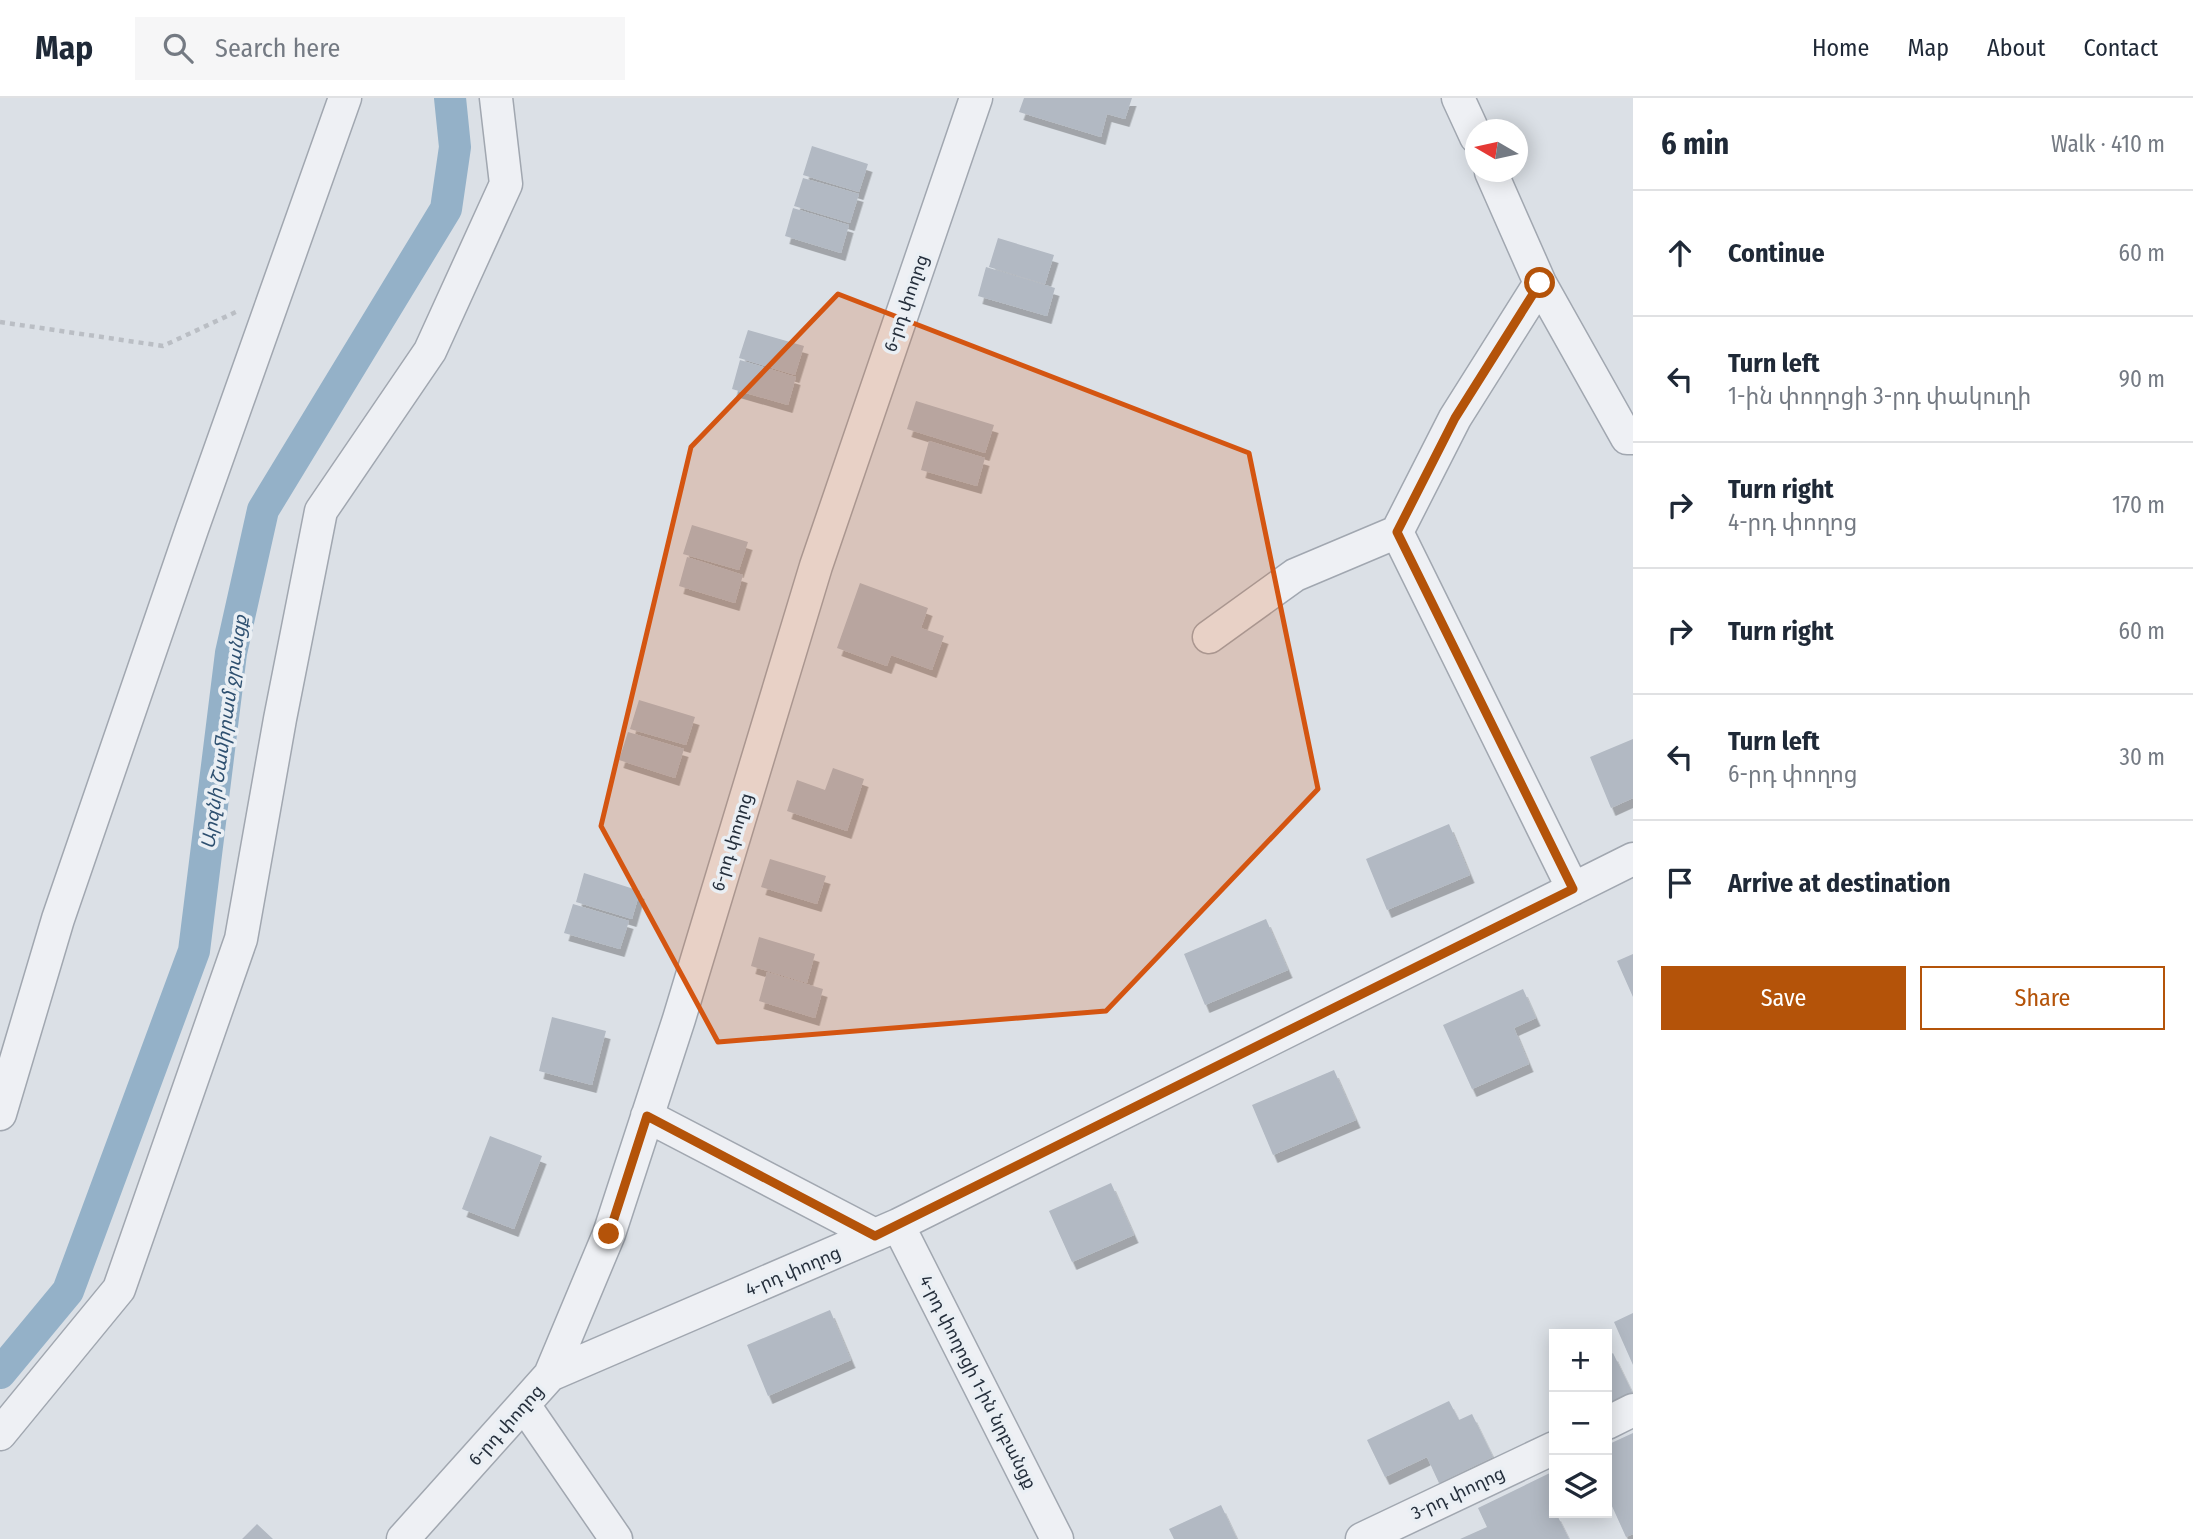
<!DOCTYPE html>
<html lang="en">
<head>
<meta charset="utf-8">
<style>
	body { margin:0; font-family:"Fira Sans Condensed","Noto Sans Armenian",sans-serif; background:#f6f6f7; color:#1f2937 }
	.controls { position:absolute; right:21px; bottom:21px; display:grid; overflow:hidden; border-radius:0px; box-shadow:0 4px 18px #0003 }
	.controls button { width:63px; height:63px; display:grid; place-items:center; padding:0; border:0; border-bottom:2px solid #e0e1e3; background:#fff; color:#1f2937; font:35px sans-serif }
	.compass { position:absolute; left:1465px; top:21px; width:63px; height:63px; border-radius:50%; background:#fff; box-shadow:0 4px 18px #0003; rotate:279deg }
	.stop { position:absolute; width:21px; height:21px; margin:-16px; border:5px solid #b45309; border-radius:50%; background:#fff }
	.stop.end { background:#b45309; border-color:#fff; box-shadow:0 2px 7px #0008 }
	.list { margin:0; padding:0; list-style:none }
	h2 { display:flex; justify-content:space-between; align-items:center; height:91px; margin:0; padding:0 28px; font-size:30px }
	h2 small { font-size:23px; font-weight:400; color:#747a83 }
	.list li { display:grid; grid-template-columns:46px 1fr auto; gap:21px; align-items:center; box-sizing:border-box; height:126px; padding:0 28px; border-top:2px solid #e0e1e3 }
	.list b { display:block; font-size:26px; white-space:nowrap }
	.list p { margin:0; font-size:23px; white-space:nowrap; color:#747a83 }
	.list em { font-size:23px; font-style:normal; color:#747a83 }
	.actions { display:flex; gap:14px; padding:21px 28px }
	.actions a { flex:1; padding:16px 0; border:2px solid #b45309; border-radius:0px; text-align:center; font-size:24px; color:#b45309 }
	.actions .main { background:#b45309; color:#fff }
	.icon { flex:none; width:38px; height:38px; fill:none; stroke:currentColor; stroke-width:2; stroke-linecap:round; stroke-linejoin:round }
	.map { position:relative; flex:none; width:1633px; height:1441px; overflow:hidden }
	header { display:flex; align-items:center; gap:42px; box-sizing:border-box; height:98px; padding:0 35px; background:#fff; border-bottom:2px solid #e0e1e3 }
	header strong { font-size:33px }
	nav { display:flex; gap:38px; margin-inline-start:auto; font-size:24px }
	.search { width:490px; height:63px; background:#f6f6f7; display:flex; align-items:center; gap:18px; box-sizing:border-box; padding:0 24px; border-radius:0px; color:#747a83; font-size:26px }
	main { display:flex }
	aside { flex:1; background:#fff }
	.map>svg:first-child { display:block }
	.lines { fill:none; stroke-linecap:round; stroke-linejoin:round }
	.canal { stroke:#94b1c8; stroke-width:32 }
	.building { fill:#b2b9c3; filter:url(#shadow) }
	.minor-casing { stroke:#a1a7b0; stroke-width:35 }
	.path { stroke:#babec4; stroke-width:4.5; stroke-dasharray:5 5; stroke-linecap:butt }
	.minor { stroke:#eef0f4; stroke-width:32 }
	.route { stroke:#b45309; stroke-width:9 }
	.marked { fill:#d45511; fill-opacity:0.2; stroke:#d45511; stroke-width:5; stroke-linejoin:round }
	.labels { text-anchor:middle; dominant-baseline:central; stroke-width:7; stroke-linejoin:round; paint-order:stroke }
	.street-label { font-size:18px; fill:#252f3c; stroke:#eaeff4 }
	.water-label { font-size:19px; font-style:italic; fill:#2e5070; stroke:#eaeff4 }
</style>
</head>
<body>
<header>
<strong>Map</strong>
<div class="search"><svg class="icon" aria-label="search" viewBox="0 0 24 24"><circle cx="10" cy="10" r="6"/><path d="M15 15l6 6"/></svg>Search here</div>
<nav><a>Home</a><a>Map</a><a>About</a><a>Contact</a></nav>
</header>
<main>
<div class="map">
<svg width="1633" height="1441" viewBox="0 0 1633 1441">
	<defs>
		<filter id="shadow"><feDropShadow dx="4.5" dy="8" stdDeviation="0" flood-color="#0004"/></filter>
	</defs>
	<rect width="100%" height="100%" fill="#dbe0e6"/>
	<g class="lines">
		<path class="canal" d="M0,1275L68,1193L194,853L231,555L263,412L446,111L455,49L450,0"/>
	</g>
	<path class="building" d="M1024,0H1132L1125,21L1107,16L1101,39L1019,14Z
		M812,48L868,66L859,94L803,77Z
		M803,80L859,96L850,125L794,108Z
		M793,110L849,127L841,155L785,138Z
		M998,140L1054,157L1045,186L989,169Z
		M986,169L1055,190L1047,218L978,198Z
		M748,232L804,248L795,277L739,260Z
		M740,262L796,279L788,307L732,291Z
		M916,303L994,327L985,355L907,331Z
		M929,343L985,360L977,388L921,372Z
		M692,427L748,444L739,472L683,456Z
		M687,459L743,477L735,505L679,488Z
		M860,485L928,510L921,530L944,538L932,572L891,557L887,568L837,550Z
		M639,602L695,619L686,647L630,631Z
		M628,634L684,651L675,680L619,662Z
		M1633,641V700L1611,710L1590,659Z
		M833,670L864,681L847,733L787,713L797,682L825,692Z
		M1449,726L1470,777L1387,812L1366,761Z
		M770,761L826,778L817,806L761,789Z
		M584,775L640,793L632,821L576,804Z
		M573,806L629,823L620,851L564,835Z
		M1266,821L1288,872L1205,907L1184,856Z
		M759,839L815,856L807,885L751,868Z
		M1633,856V899L1617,863Z
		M767,874L823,891L815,920L759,903Z
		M1523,891L1536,920L1514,930L1529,966L1472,991L1443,927Z
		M552,919L606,933L592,987L539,973Z
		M1334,972L1356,1022L1273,1057L1252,1007Z
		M490,1038L542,1058L514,1131L462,1111Z
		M1111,1085L1134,1137L1072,1164L1049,1113Z
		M830,1212L851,1262L768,1298L747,1247Z
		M1633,1215V1267L1614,1224Z
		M1613,1255L1633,1296L1607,1309V1259Z
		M1449,1303L1459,1322L1472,1316L1493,1359L1439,1385L1427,1359L1385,1379L1367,1342Z
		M1633,1335V1436L1626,1439L1607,1397V1347Z
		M1554,1373V1396L1549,1399L1554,1415H1556L1569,1441H1460L1487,1429L1478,1410Z
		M1221,1407L1237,1441H1174L1169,1431Z
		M257,1426L273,1441H242Z"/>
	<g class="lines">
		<g class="minor-casing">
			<path id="minor" d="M1458,0L1476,39
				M1540,185L1627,340H1633
				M1397,434L1573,791
				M1209,539L1295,477L1397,434L1455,320L1540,185L1491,74
				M0,1016L58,821L192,431L345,0
				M647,1018L875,1137
				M898,1127L1057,1441
				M550,1277L898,1127L1633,761
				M524,1307L616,1441
				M1607,1325L1633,1312
				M0,1336L119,1191L241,841L280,621L321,413L430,253L506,86L496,0
				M403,1441L550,1277L609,1136L679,921L816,468L976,0
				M1362,1441L1554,1350"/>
		</g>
		<path class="path" d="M0,224L163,248L238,213"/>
		<use href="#minor" class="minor"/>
	</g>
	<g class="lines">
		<path class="route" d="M609,1136L647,1018L875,1138L1573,791L1397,434L1455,320L1540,185"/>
	</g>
	<path class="marked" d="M838,196L1249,355L1318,691L1106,913L718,944L601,728L691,349Z"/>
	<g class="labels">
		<g class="street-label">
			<text transform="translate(906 205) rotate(-71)">6-րդ փողոց</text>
			<text transform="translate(732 744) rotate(-73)">6-րդ փողոց</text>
			<text transform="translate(793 1173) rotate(-23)">4-րդ փողոց</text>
			<text transform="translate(978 1284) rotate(63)">4-րդ փողոցի 1-ին նրբանցք</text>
			<text transform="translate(506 1327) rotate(-48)">6-րդ փողոց</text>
			<text transform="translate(1458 1395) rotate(-25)">3-րդ փողոց</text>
		</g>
		<g class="water-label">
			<text transform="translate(224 634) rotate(-82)">Արզնի Շամիրամ ջրանցք</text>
		</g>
	</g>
</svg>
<div class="controls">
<button>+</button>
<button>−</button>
<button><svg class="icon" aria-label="layers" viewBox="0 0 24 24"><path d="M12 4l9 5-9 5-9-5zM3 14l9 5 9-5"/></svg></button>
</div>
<svg class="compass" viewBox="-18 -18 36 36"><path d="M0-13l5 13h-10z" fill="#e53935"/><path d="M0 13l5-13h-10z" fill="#747a83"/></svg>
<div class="stop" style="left:1540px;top:185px"></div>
<div class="stop end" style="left:609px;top:1136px"></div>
</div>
<aside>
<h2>6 min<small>Walk · 410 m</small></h2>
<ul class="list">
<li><svg class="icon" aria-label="ahead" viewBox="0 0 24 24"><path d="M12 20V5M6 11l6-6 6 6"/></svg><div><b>Continue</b></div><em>60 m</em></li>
<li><svg class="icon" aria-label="left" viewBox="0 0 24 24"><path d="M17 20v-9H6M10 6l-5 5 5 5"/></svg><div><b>Turn left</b><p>1-ին փողոցի 3-րդ փակուղի</p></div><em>90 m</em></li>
<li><svg class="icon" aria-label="right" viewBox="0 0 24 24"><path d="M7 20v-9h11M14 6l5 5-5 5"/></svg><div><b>Turn right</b><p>4-րդ փողոց</p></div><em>170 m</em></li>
<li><svg class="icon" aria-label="right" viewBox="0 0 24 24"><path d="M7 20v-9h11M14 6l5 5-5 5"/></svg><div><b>Turn right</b></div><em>60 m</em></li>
<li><svg class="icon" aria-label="left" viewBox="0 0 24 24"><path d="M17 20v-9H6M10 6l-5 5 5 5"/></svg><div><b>Turn left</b><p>6-րդ փողոց</p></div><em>30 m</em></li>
<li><svg class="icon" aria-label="arrive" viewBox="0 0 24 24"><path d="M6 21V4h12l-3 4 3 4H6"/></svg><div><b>Arrive at destination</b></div></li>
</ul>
<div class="actions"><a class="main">Save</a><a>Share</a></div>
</aside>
</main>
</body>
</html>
